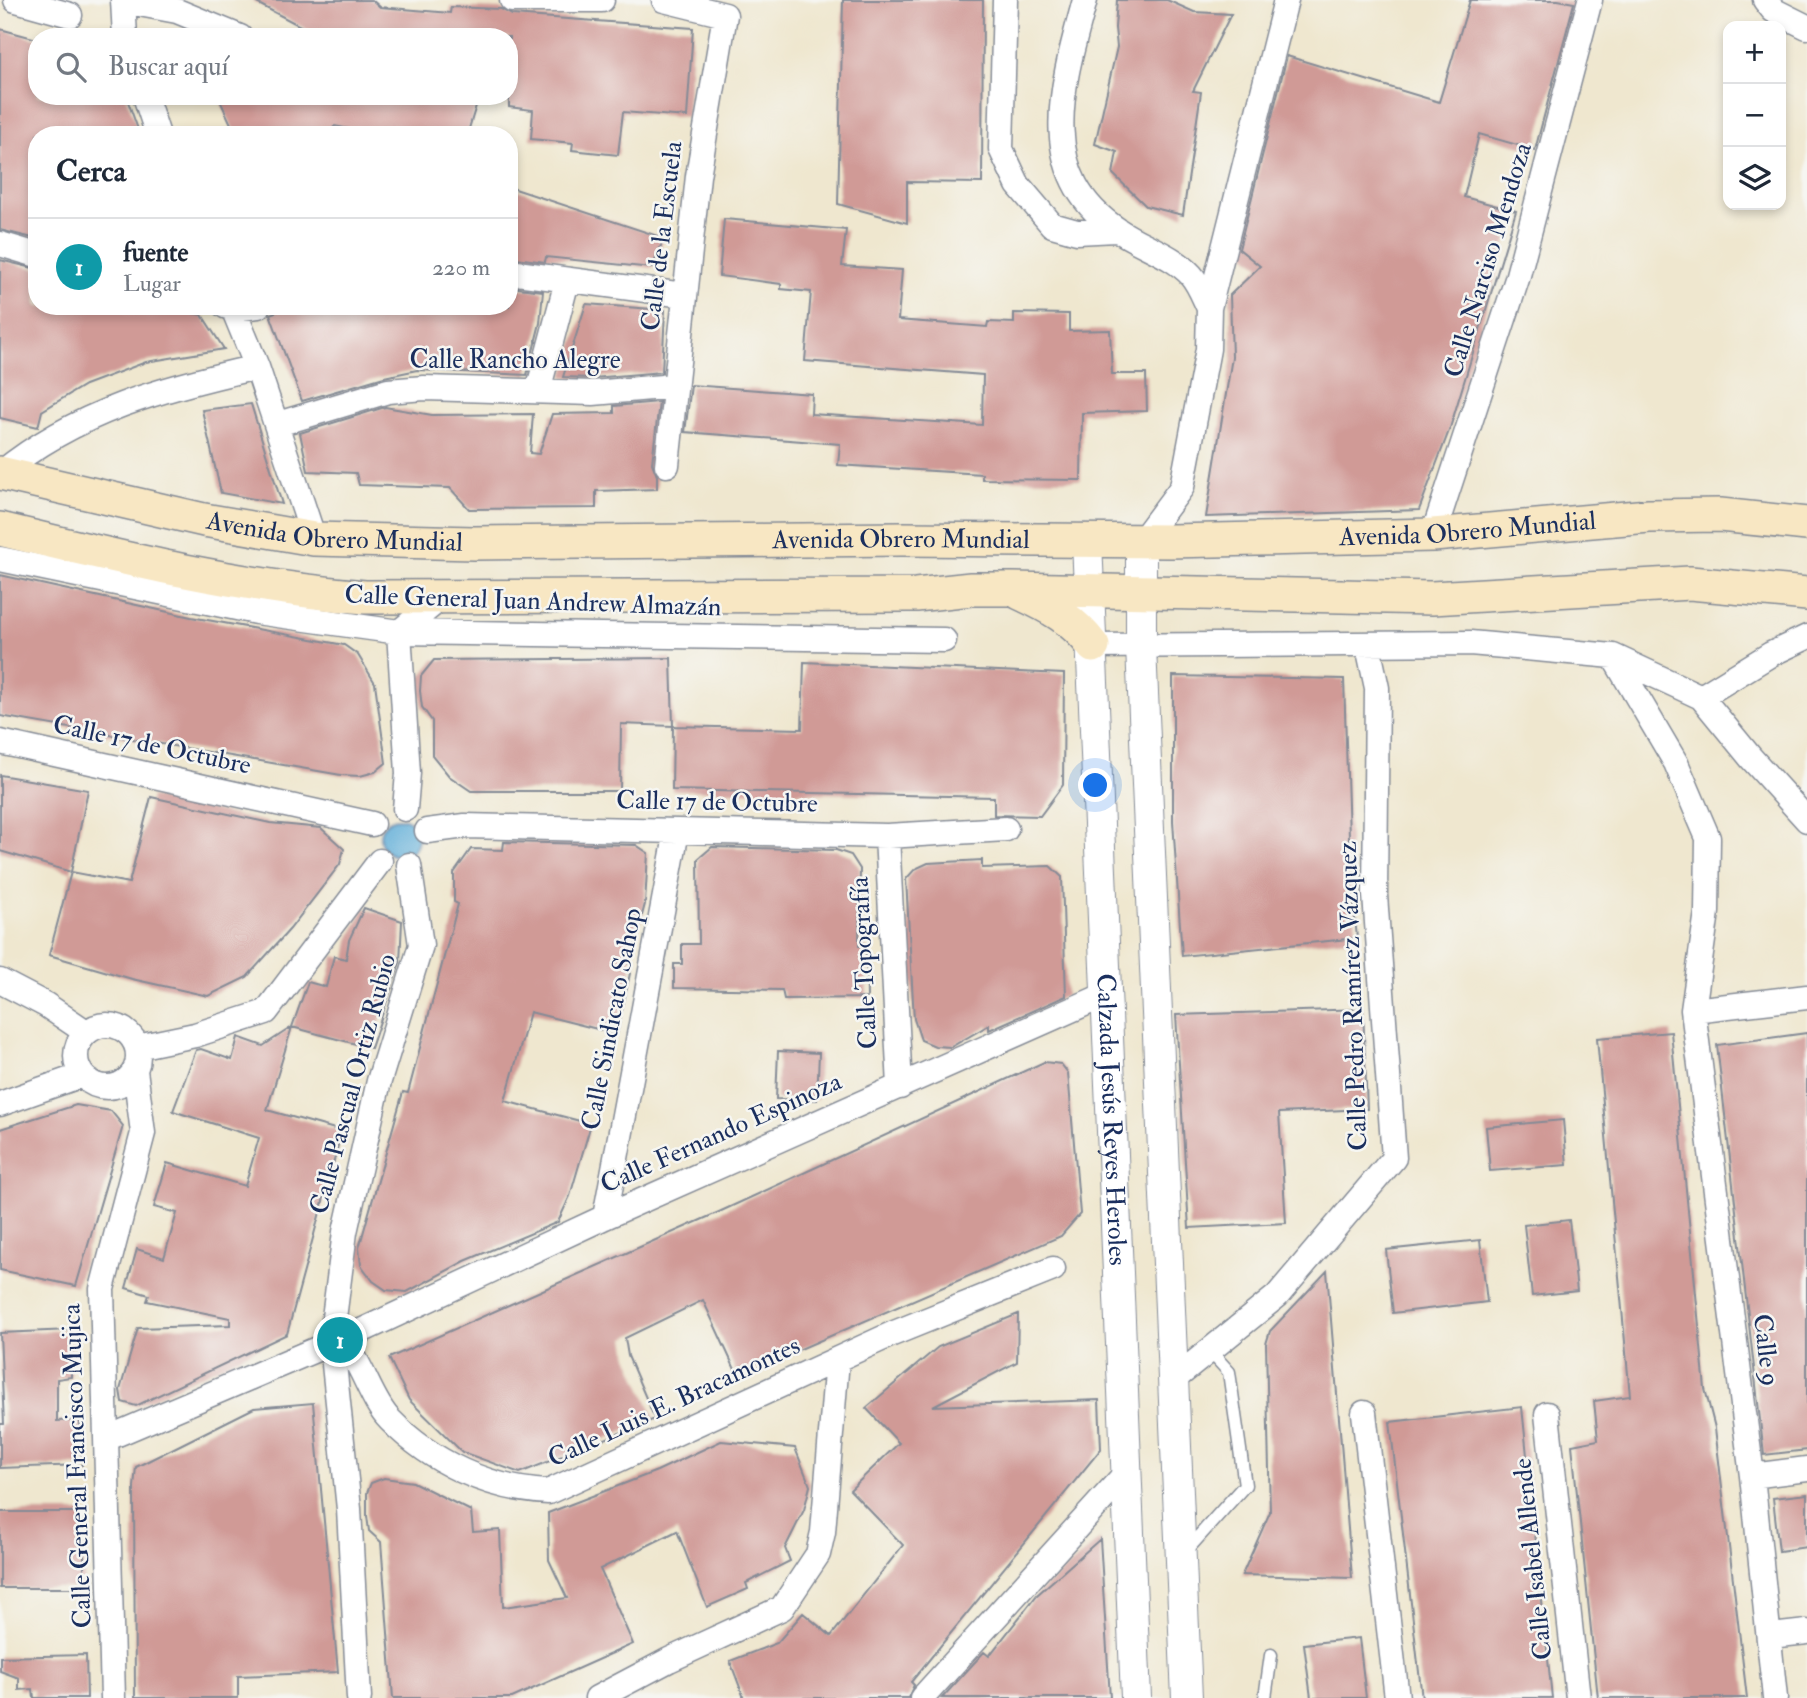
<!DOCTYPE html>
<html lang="es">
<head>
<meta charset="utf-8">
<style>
	body { margin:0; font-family:"IM FELL Double Pica",serif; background:#f2f2f3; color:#1f2937 }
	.controls { position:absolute; right:21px; top:21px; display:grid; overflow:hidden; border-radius:14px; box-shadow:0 4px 10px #0003 }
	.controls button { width:63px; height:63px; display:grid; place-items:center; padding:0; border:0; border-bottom:2px solid #e0e1e3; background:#fff; color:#1f2937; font:35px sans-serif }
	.you { position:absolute; left:1096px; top:786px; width:24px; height:24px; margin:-18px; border:5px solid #fff; border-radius:50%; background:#1a73e8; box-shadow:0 0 0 10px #1a73e833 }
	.badge { display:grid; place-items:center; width:46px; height:46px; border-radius:50%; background:#db2777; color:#fff; font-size:23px; font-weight:700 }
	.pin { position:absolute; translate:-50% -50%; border:4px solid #fff; box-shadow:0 2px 7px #0006 }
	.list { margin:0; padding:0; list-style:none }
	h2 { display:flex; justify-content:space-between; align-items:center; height:91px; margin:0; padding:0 28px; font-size:30px }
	h2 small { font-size:23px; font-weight:400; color:#747a83 }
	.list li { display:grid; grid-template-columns:46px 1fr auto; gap:21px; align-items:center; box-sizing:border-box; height:98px; padding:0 28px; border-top:2px solid #e0e1e3 }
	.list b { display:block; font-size:26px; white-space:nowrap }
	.list p { margin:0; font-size:23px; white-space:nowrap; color:#747a83 }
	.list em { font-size:23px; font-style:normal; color:#747a83 }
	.icon { flex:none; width:38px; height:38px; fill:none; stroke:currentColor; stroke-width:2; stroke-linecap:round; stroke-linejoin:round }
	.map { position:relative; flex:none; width:1807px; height:1698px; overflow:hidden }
	.search { position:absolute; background:#fff; box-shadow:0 4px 10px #0003; left:28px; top:28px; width:490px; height:77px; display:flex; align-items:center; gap:18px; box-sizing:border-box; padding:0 24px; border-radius:28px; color:#747a83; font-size:26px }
	.panel { position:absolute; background:#fff; box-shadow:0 4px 10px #0003; left:28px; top:126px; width:490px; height:189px; border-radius:28px }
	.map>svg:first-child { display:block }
	.water { fill:#5fadd8; stroke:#3d6e9b; stroke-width:2 }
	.building { fill:#d09a96 }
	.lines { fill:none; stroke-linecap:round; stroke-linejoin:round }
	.service-casing { stroke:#858b96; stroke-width:15 }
	.minor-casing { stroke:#858b96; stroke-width:27 }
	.tertiary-casing { stroke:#858b96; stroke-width:32 }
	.secondary-casing { stroke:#858b96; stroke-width:36 }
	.service { stroke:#fff; stroke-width:12 }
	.minor { stroke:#fff; stroke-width:24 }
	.tertiary { stroke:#fff; stroke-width:30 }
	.secondary { stroke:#f8e7c3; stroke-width:33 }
	.labels { text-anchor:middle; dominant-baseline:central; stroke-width:5; stroke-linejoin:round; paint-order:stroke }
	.street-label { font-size:26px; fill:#1b2f5e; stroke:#f6f6f2 }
</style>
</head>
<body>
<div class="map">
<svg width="1807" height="1698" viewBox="0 0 1807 1698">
	<rect width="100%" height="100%" fill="#f6f6f2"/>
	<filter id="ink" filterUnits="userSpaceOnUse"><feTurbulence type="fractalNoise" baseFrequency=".0143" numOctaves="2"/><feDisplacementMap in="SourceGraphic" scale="14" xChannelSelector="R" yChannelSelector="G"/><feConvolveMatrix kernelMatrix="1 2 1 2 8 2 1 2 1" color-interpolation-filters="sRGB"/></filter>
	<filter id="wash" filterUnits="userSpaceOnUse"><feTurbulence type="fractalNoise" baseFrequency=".00686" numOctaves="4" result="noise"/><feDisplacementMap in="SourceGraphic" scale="28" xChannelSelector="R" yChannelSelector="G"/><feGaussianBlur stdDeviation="1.57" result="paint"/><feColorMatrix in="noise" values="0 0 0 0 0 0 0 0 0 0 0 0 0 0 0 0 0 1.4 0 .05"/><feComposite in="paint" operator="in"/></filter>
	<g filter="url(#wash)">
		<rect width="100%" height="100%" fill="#efe7cf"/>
		<path class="water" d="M380 837a19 19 0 1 1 38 0a19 19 0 1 1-38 0Z"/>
		<g id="blocks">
			<path class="building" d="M251,0H372L380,7L450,13L451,7L501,9L512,15L693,28L687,117L623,112L618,155L572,150L573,143L531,139L533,110L509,107V37H321Z
				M843,0H983L982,183L907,182V223L838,204Z
				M1117,0H1167L1194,12L1231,14L1193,91L1201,92L1183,215L1146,206L1113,174L1117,152L1095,144L1117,47L1115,28Z
				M1470,0H1558L1574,3L1535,150L1479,134L1464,197L1516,211L1450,428L1419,510L1206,517L1232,357L1230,295L1260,266L1239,249L1287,56L1439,102Z
				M0,29L37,39V96H126L140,135H37V239L0,230Z
				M218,96H479L467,135H379L335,126L328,133L313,129L310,135H236Z
				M509,187L664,238L652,268L546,257L545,262L509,257Z
				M724,219L846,230L842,266L902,270L898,320L987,327L988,322L1014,323V313L1069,314V331L1110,330L1112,374H1146L1147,411L1082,413L1081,480L982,479V474L838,465L840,444L685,432L691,385L812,394L811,414L982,425L983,375L805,361L811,292L781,289V284L719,276Z
				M0,260L37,269V306H157L202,315L224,349L146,362L85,385L42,411L38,427L0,418Z
				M509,287L543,291L540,323L527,375L417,370L384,377L302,401L270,314L291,306H509Z
				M586,304L665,310L662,372L593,378L563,377Z
				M659,402L652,463L657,476V489L596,491V508L469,509L450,488L359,485L356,473L308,471L300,433L385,407L432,415L533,414L530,453L539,454L552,414L614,413V406Z
				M251,404L267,456L282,504L221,493L202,410Z
				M0,575L191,617L344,645L358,655L375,683L386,763L375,772L360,776L341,775L0,716Z
				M671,658L673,726L621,724L620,791H471L449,776L432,755V721L422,707L420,691L421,676L434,660Z
				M804,662L1064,674L1063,785L1040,816L994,815V797L672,790L673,726L802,729Z
				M1173,676L1344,679L1350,869L1357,938L1182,956L1173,821Z
				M0,775L88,790L71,872L0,851Z
				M151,797L270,823L321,828L344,849L340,864L290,929L247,977L208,996L132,979L49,955L71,872L129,883Z
				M504,842L636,845L648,853L645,904L629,964H632L617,1034L530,1012L505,1101L591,1124L570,1196L558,1222L465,1261L407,1292L386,1290L373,1281L361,1265L359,1248L403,1092L408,1093L458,904L454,902V873L471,849L503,850Z
				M712,847L836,850L851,855L860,869L859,946H866L867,998L784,999L782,990L674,988V964H682V944H699L698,859Z
				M982,860V868L1050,866L1062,877L1066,996L989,1030V1025L951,1047L935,1046L921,1040L914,1019L906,879L915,869L928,863Z
				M364,908L402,921L400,962L371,1048L292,1027L308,982L326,987L334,956L346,959L349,940Z
				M1363,1009L1367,1109L1279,1113L1286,1223L1189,1228L1176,1015Z
				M292,1027L267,1110L342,1131L287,1334L136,1406L122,1402L120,1390L138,1328L230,1325V1318L147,1301L149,1295L126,1288L137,1249L164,1258L177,1213L154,1207L167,1163L245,1186L259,1138L173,1111L196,1050L201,1049L232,1060L238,1037L263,1046Z
				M1671,1032L1705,1389L1715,1428L1747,1698H1598L1572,1445L1598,1440L1594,1401L1630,1396L1597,1038Z
				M1807,1033V1450L1764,1455L1717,1045Z
				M778,1051L819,1053L817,1100L776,1099Z
				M1044,1062L1061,1064L1068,1073L1080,1214L1061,1236L738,1376L703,1300L625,1338L628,1356L655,1419L520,1473L462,1452L409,1400L389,1358L719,1212Z
				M76,1105L111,1111L123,1126L76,1286L0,1270V1129Z
				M1563,1120L1567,1165L1490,1171L1486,1127Z
				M1569,1220L1577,1291L1532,1296L1524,1225Z
				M1480,1240L1487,1302L1393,1313L1386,1250Z
				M1327,1271L1352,1578L1242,1575L1270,1512L1266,1344L1270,1331Z
				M1018,1314L1017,1362L933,1406L1099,1400L1101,1449L911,1682L914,1685L908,1698H744L730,1661L777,1643L803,1613L831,1636L903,1545L850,1490L899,1443L866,1408L938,1347Z
				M71,1330V1377L57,1379V1421L80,1420L82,1465L0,1468V1424H4L0,1333Z
				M313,1403L338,1672L238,1676V1698H135L134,1487L136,1467L254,1408Z
				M1522,1407L1552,1698H1422L1390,1422Z
				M721,1441L795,1448L810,1486L804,1510L785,1548L790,1561L746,1583L748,1589L707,1607L677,1531L600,1569L633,1644L512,1698H393L381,1542L369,1531L367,1516V1493L371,1483L384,1478L413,1482L471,1511L473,1532L500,1530L503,1607L567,1598L549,1560L548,1513L657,1471Z
				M1807,1494V1547L1779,1551L1773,1498Z
				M0,1512H84V1588H0Z
				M1100,1539L1110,1698H942L984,1652L989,1656L1037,1595Z
				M1359,1638L1366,1698H1311L1304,1644Z
				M86,1655L87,1698H34L33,1689L19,1690V1678L0,1671V1657Z"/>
		</g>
	</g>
	<g filter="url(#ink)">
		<use href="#blocks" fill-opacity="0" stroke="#858b96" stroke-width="2"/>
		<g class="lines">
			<g class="service-casing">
				<path id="service" d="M1184,1553L1245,1485L1229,1372L1210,1351
					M1265,1698L1271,1655"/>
			</g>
			<g class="minor-casing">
				<path id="minor" d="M16,0L70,15
					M123,0L125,37
					M512,0H602
					M664,0L725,15L698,176L667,465
					M1005,0L1001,149L1018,185L1052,225L1077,232L1116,230
					M1085,0C1063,82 1033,174 1118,230C1141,246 1171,254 1191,275C1199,284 1204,298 1209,308
					M1765,0L1773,10L1807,27
					M123,1L177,11L240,37
					M145,96L158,135
					M0,244L37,255
					M509,272L684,295
					M225,306L233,309L258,306
					M232,306L257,367L314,539
					M538,391L567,281
					M278,424L388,391L424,388L593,393L674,386
					M1,473C77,411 163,388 257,367
					M1433,535L1517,279L1590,0
					M1141,542L1182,487L1208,349L1209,308L1286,0
					M0,559L256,612L399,632L944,640
					M1093,646L1470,643L1613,656L1701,697L1751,758L1807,820
					M1613,656L1676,763L1708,838L1707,912L1693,1010L1752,1476L1775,1698
					M1701,697L1771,654L1807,637
					M0,742L372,824
					M405,809L408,773L399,632L441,598
					M427,831L465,826L887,836L1006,829
					M887,836L900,1087
					M0,981L46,1005L86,1032
					M1693,1010L1807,997
					M76 1056a31 31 0 1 1 62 0a31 31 0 1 1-62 0Z
					M137,1047L195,1035L266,1012L380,861
					M0,1104L82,1075
					M605,1217L677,831
					M334,1318L345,1232L379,1081L421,945L409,865
					M361,1331L605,1217L1107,994
					M355,1359C366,1377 375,1405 390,1420C432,1463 489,1489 548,1492L892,1334L1053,1269
					M334,1364L349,1509L359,1698
					M1173,1380L1277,1296L1394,1158L1375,895L1377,688L1368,646
					M1364,1413L1397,1698
					M1547,1414L1578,1698
					M108,1438L317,1349
					M1752,1476L1807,1469
					M1770,1636L1807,1632
					M113,1698L102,1289L143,1133L135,1070
					M597,1698L669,1660L782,1608L818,1554L823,1532L837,1360
					M922,1698L1127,1472"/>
			</g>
			<g class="tertiary-casing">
				<g id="tertiary">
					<path id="s1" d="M1087,541L1136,1698"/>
					<path d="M1141,542V647L1187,1698"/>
				</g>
			</g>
			<g class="secondary-casing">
				<g id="secondary">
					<path id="s2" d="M0,473L204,520L314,539L474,543L902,539L1171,541L1433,535L1649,516L1720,515L1807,524"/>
					<path d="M0,529C120,558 241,587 365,597L916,595L971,589H1012L1432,598L1690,583L1807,594"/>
					<path d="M1020,593C1050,607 1073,619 1093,646"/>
				</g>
			</g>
			<use href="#service" class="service"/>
			<use href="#minor" class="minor"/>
			<use href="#tertiary" class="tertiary"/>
			<use href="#secondary" class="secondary"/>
		</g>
	</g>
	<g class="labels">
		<g class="street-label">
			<text transform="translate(662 236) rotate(-83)">Calle de la Escuela</text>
			<text transform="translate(1488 260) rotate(-73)">Calle Narciso Mendoza</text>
			<text x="515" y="360">Calle Rancho Alegre</text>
			<text stroke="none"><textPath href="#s2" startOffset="1475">Avenida Obrero Mundial</textPath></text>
			<text stroke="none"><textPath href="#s2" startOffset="341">Avenida Obrero Mundial</textPath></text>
			<text stroke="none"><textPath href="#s2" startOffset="908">Avenida Obrero Mundial</textPath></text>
			<text transform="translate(533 601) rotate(2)">Calle General Juan Andrew Almazán</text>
			<text transform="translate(152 745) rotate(12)">Calle 17 de Octubre</text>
			<text transform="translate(717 802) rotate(1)">Calle 17 de Octubre</text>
			<text transform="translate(864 963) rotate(-93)">Calle Topografía</text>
			<text transform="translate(1353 996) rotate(-92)">Calle Pedro Ramírez Vázquez</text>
			<text transform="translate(612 1019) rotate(-79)">Calle Sindicato Sahop</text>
			<text transform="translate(353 1084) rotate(-75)">Calle Pascual Ortiz Rubio</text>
			<text stroke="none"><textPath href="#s1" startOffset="579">Calzada Jesús Reyes Heroles</textPath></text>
			<text transform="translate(721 1133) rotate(-24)">Calle Fernando Espinoza</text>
			<text transform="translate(1766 1350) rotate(83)">Calle 9</text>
			<text transform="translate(674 1402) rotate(-25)">Calle Luis E. Bracamontes</text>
			<text transform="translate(77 1466) rotate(-92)">Calle General Francisco Mujica</text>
			<text transform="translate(1533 1559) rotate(-96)">Calle Isabel Allende</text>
		</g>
	</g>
</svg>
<div class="controls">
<button>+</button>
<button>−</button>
<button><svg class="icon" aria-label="layers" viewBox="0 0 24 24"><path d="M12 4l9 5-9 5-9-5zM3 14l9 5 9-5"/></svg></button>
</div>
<div class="you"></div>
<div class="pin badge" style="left:340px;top:1340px;background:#0f9aa8">1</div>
<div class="search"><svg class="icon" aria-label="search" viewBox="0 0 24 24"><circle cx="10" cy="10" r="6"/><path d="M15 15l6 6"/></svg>Buscar aquí</div>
<section class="panel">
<h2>Cerca<small></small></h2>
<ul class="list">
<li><span class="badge" style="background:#0f9aa8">1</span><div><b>fuente</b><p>Lugar</p></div><em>220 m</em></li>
</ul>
</section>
</div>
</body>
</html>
